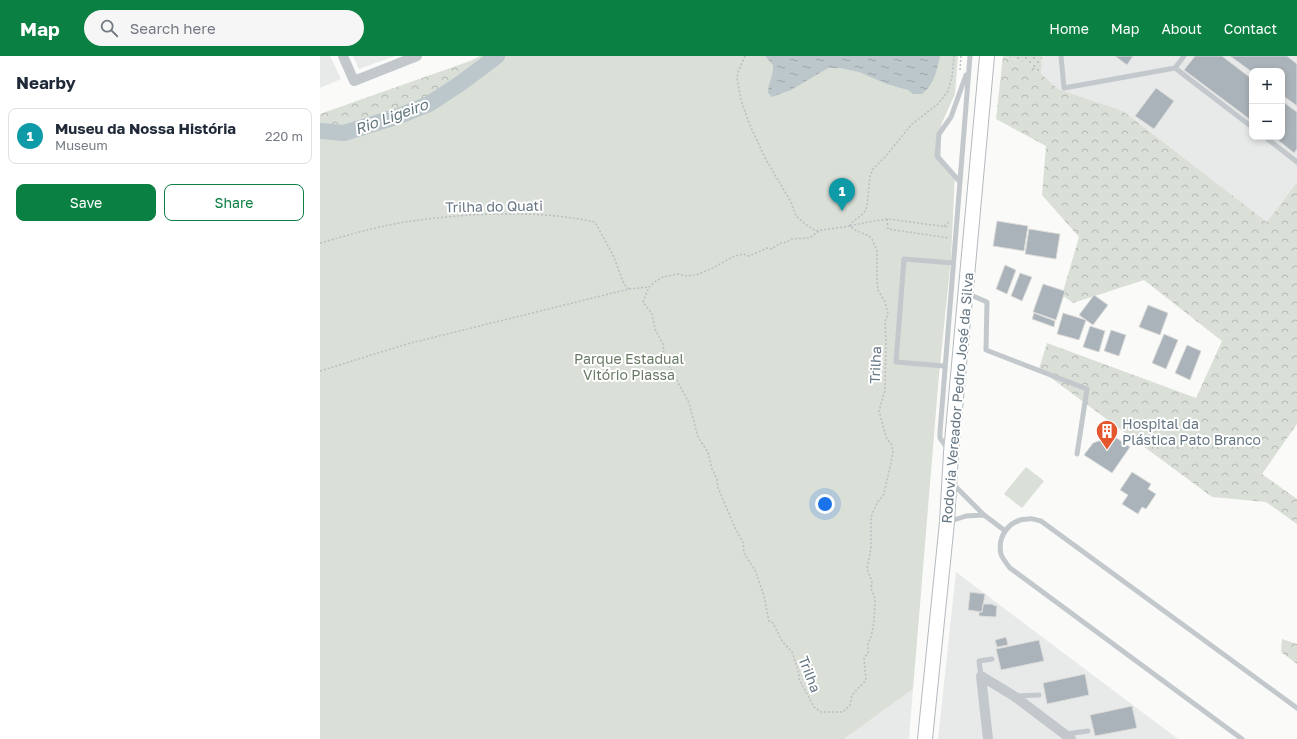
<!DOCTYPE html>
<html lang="en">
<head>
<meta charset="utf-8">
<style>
	body { margin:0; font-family:"Golos Text",sans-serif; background:#f6f6f7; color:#1f2937 }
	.controls { position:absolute; right:12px; top:12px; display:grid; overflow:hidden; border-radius:8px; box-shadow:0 2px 6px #0003 }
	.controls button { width:36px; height:36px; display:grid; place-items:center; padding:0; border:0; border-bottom:1px solid #e0e1e3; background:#fff; color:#1f2937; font:20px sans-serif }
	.you { position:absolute; left:505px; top:448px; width:14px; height:14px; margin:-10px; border:3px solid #fff; border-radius:50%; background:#1a73e8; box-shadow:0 0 0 6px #1a73e833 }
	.badge { display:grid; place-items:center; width:26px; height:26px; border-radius:50%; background:#0b8043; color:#fff; font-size:13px; font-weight:700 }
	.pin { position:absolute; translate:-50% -33px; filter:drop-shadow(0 1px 2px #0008) }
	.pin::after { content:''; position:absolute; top:21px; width:14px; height:12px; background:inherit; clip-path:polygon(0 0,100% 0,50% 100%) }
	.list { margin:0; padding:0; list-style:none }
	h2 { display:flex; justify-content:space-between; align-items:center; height:52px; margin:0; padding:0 16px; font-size:17px }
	h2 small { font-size:13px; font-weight:400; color:#747a83 }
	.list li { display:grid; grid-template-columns:26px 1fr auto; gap:12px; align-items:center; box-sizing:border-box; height:56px; margin:0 8px 8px; padding:0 8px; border:1px solid #e0e1e3; border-radius:8px }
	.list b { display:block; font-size:15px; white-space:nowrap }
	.list p { margin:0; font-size:13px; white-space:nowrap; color:#747a83 }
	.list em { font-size:13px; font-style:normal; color:#747a83 }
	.actions { display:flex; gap:8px; padding:12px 16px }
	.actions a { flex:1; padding:9px 0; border:1px solid #0b8043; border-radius:8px; text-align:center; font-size:14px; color:#0b8043 }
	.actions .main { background:#0b8043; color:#fff }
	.icon { flex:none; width:22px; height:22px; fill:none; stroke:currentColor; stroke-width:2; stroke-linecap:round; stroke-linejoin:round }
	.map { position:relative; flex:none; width:977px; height:683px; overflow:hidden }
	header { display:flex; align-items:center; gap:24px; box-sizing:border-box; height:56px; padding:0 20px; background:#0b8043; color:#fff }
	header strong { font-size:19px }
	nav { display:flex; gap:22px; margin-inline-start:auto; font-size:14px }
	.search { width:280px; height:36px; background:#f6f6f7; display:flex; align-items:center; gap:10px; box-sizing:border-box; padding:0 14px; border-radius:22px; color:#747a83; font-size:15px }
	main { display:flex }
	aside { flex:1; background:#fff }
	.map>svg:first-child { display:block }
	.built { fill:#e8e9e9; fill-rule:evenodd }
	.grass { fill:url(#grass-dots) }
	.forest { fill:url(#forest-crowns) }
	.park { fill:#dadfd7 }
	.water { fill:url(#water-ripples) }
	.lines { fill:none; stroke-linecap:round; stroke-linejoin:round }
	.river { stroke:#bbc7cb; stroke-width:16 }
	.building { fill:#aab3b9; stroke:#dcdcda }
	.secondary-casing { stroke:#b3babf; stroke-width:16 }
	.path { stroke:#bbbfc2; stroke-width:1.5; stroke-dasharray:2 2; stroke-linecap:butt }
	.lane { stroke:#c3c8cc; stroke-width:5 }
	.street { stroke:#c3c8cc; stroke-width:10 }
	.secondary { stroke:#fff; stroke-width:14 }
	.labels { text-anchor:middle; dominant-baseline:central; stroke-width:4; stroke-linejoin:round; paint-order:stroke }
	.street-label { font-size:14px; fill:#657683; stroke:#fff }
	.park-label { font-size:14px; fill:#687a64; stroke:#fff }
	.poi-label { font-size:14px; fill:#657683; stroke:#fff; text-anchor:start }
	.water-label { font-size:15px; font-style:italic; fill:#60757c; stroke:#fff }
</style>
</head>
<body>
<header>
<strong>Map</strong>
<div class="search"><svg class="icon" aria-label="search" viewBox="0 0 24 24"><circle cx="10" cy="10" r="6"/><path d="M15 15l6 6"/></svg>Search here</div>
<nav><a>Home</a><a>Map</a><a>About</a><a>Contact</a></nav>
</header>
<main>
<aside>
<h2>Nearby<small></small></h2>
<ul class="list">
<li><span class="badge" style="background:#0f9aa8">1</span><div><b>Museu da Nossa História</b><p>Museum</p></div><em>220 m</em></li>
</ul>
<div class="actions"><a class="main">Save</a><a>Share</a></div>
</aside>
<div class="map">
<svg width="977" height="683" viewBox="0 0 977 683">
	<defs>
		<pattern id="grass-dots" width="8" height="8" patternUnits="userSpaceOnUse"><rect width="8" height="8" fill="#dadfd7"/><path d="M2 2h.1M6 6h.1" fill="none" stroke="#b4b9b4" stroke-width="1.8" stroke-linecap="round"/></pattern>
		<pattern id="forest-crowns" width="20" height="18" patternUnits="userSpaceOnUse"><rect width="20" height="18" fill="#dadfd7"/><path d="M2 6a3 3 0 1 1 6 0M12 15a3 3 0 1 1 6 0" fill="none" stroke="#b4b9b4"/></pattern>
		<pattern id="water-ripples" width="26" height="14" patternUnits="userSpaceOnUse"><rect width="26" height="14" fill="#bbc7cb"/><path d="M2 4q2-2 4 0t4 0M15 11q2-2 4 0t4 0" fill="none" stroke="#9ca6aa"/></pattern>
	</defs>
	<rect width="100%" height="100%" fill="#fafaf8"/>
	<path class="built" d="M0,0H10L21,23L0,32Z
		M33,0H75L39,13Z
		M722,0H977V126L947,166L803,55L738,33L721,18ZM932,15H962V81H932Z
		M636,516L858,683H618Z
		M593,633L589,683H524Z"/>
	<path class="grass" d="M684,0H722L721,18L710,8Z"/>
	<path class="forest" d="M160,0H177L141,27L109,48L79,60L24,77L0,75V58L150,5Z
		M683,0L710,8L738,33L803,55L947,166L977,126V368L942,418L977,443V468L946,446L892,441L719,313L727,287L876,342L902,285L824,224L753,247L742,239L759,181L722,139L726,90L676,63Z
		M962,583L977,588V608L961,596Z"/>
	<path class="park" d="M177,0H638L635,38L621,69V103L635,118L631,202L619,319L593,633L524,683H0V75L24,77L79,60L109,48L141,27Z
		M706,411L724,425L702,452L684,438Z"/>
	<path class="water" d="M445,0H620C617,14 614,29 602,38H593L588,34L567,28L539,16L520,12H508L471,34L452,41L448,37C448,27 454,19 453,9Z"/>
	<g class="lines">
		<path class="river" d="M0,75L24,77L79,60L109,48L141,27L177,0"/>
	</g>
	<path class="building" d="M795,0H813L807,9Z
		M875,0H902L932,23V65L864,14Z
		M910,0H967L977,8V50L962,39V15H932V16Z
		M836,32L854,45L834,73L815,60Z
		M962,45L977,56V93L974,97L954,81H962Z
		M677,165L708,170L704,195L673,190Z
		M709,173L740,178L736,203L705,198Z
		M685,209L696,214L687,238L676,233Z
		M700,217L712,221L702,245L691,240Z
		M723,228L745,235L736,264L713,256Z
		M774,239L788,249L773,269L759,259Z
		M828,249L848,257L840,279L819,271Z
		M714,257L735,265L734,271L712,263Z
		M743,257L766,264L759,284L737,278Z
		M770,270L785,275L779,296L763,291Z
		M791,274L806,279L799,300L784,295Z
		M844,278L858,284L846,313L832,307Z
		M867,289L881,295L870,324L855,317Z
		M789,377L810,391L792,417L764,399L773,387L784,383Z
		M812,416L831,428L828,433L836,438L826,453L822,451L818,458L802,448L808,439L800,434Z
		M650,536L665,538L662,556L648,554Z
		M663,548H673V549L677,550L676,561L659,560V556H662Z
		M686,581L688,589L677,591L675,584Z
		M719,584L724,605L681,614L676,593Z
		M765,618L769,639L727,648L723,627Z
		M812,650L817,672L775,680L770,659Z"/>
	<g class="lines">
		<g class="secondary-casing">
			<path id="secondary" d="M605,683L627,466L631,397L667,0"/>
		</g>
		<path class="path" d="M425,0L418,16L417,22L421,44L429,67L445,102L471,146L476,160L485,168L496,175L530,170L535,174L549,180L552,183L557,195V226L558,234L565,246L568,258L565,266L566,286L565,334L559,355L565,377L567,384L571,387L573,397L564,438L557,447L551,461V492L547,513L552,526L551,532L555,543L554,566L551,581L548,587V597L544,602L546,624L532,639L530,649L523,656H501L494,651L479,623V617L472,596L462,585L453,567L449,565L444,540L435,514L424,497L423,486L416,474L398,432L397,423L392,413L388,396L378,381L369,347L344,300L343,288L335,273L332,258L323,246L329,231L336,225L343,221L358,218L366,220L376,219L393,212L412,201L423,198L429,200L447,192L452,193L460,187L467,186L471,183L489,182L501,174
			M640,14L641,0
			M567,163L568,173L629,182
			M530,170L531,167L544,157L547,150L550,120L553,113L565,101L592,68L618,48L628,35L632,21L634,0
			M530,170L548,166L567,163L629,171
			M624,170L629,166
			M0,187C25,180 49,173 74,168C99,163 125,161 150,159C193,157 234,157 275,166L293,199L304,228L309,233
			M0,315L87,288L309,233L329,231"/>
		<path class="lane" d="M741,0L744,32L855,12
			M864,0L855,12L932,71
			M945,81L977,106
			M640,126L617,100L619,78L631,61L646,19
			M646,237L667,246L666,294L767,333L757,398
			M624,310L576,306L584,203L633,207
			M628,393L620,382V376L650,0
			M632,427L664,459L684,474
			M628,466L646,460L664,459
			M661,620L659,605L672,603
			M695,640L719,639
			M746,678L768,675
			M922,683L690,512C687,508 682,502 681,498C677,480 690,463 708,463C712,462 717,464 721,465L977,652"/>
		<path class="street" d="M23,0L34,25L97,0
			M668,683L661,620L694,640L751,683"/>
		<use href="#secondary" class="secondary"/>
	</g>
	<defs>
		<g id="building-pin" transform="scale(1.15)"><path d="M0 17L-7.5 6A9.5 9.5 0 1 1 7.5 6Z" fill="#e4572e" stroke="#fff"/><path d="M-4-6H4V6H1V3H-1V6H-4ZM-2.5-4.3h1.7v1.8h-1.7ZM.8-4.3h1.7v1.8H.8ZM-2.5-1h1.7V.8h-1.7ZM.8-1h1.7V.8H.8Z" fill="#fff"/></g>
	</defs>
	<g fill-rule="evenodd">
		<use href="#building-pin" x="787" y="375"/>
	</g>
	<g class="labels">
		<g class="street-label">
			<text transform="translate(174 150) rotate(-1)">Trilha do Quati</text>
			<text transform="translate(555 309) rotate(-88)">Trilha</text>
			<text transform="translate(637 342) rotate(-85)">Rodovia Vereador Pedro José da Silva</text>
			<text transform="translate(490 618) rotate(69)">Trilha</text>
		</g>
		<g class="park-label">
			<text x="309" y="302">Parque Estadual<tspan x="309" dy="16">Vitório Piassa</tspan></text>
		</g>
		<g class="poi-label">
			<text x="802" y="367">Hospital da<tspan x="802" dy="16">Plástica Pato Branco</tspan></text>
		</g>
		<g class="water-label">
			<text transform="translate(71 60) rotate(-20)">Rio Ligeiro</text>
		</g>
	</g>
</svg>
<div class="controls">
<button>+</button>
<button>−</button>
</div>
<div class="you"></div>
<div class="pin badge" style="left:522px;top:155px;background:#0f9aa8">1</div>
</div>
</main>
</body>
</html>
